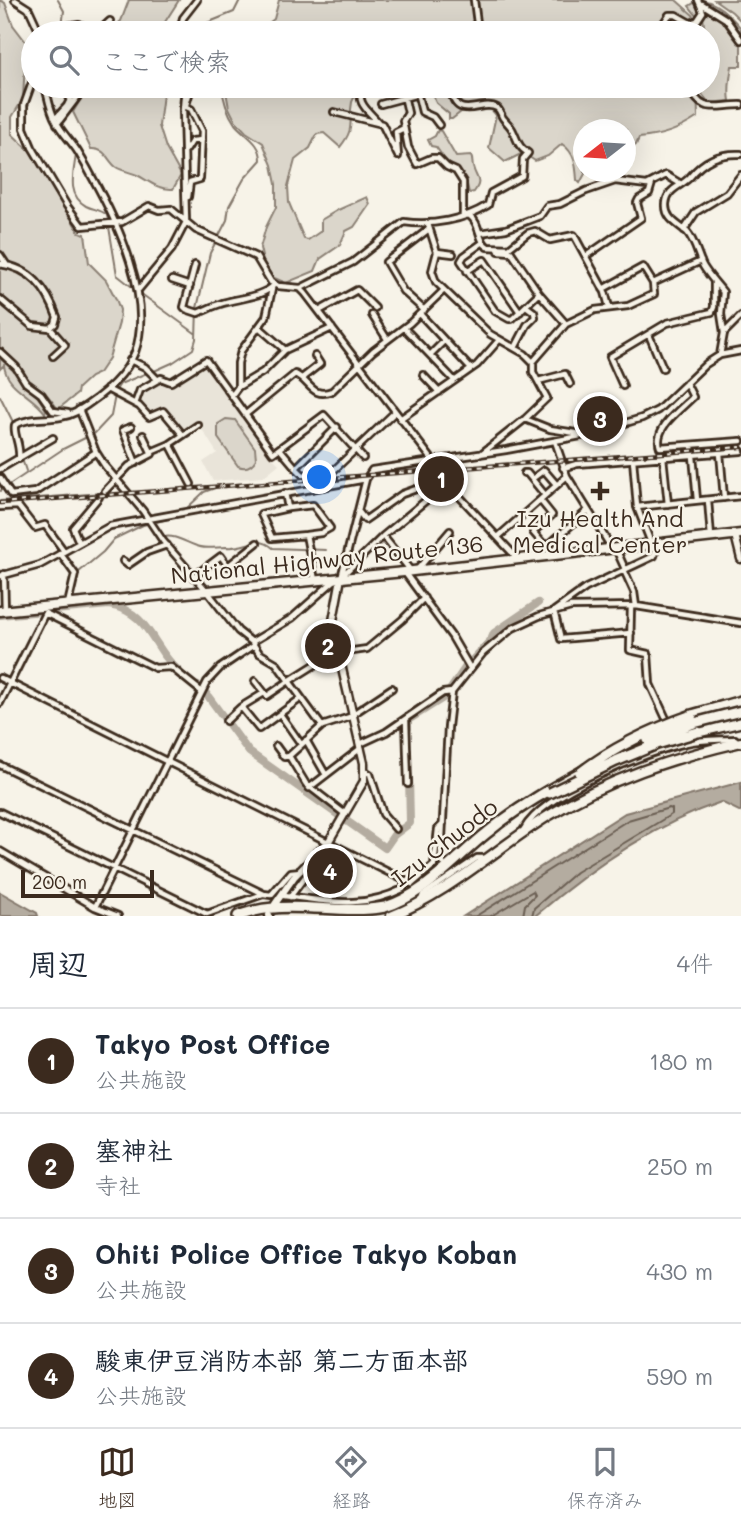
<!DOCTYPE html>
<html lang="ja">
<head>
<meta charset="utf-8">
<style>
	body { margin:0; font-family:Mali,"Klee One",sans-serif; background:#f2f2f3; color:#1f2937 }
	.compass { position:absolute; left:573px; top:119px; width:63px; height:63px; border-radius:50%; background:#fff; box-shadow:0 7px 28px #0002; rotate:253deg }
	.scale { position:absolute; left:21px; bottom:18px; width:133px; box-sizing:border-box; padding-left:7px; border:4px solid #3b2a1e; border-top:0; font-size:19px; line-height:24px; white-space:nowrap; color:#3b2a1e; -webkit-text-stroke:5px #f7f3e8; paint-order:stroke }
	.you { position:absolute; left:320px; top:478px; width:24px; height:24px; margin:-18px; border:5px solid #fff; border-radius:50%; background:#1a73e8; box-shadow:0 0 0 10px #1a73e833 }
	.badge { display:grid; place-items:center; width:46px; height:46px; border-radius:50%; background:#3b2a1e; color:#fff; font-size:23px; font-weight:700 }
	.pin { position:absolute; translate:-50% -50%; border:4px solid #fff; box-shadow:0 2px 7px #0006 }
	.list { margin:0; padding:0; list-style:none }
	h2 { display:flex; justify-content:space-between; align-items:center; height:91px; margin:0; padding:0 28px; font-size:30px }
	h2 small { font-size:23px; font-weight:400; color:#747a83 }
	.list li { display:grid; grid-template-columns:46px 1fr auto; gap:21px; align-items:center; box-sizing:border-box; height:105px; padding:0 28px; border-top:2px solid #e0e1e3 }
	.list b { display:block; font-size:26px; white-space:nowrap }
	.list p { margin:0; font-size:23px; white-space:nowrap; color:#747a83 }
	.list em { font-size:23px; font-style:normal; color:#747a83 }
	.icon { flex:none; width:38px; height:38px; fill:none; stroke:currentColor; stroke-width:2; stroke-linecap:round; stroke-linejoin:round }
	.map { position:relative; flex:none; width:741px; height:916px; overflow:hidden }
	.search { position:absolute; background:#fff; box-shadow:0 7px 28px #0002; left:21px; right:21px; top:21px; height:77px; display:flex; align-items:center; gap:18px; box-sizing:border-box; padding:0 24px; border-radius:38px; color:#747a83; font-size:26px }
	.sheet { height:511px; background:#fff }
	nav { display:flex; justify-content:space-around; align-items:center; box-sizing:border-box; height:98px; border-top:2px solid #e0e1e3; background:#fff; font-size:19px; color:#747a83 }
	nav a { display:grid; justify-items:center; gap:4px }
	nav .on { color:#3b2a1e }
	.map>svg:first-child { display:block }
	.built { fill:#e9e4d9 }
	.green { fill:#dbd6cb; stroke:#8b8074; stroke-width:2 }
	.water { fill:#b4aca0; stroke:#84786c; stroke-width:2 }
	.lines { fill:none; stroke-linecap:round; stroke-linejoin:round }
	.shore { stroke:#6b5e52; stroke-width:2 }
	.stream { stroke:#84786c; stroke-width:2 }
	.river { stroke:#b4aca0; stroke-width:8 }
	.minor-casing { stroke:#3b2a1e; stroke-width:10 }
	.tertiary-casing { stroke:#3b2a1e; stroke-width:11 }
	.trunk-casing { stroke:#3b2a1e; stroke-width:13 }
	.motorway-casing { stroke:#3b2a1e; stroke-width:14 }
	.minor { stroke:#f7f3e8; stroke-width:4.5 }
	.tertiary { stroke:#f7f3e8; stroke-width:6 }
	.trunk { stroke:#f7f3e8; stroke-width:8 }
	.motorway { stroke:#f7f3e8; stroke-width:9 }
	.rail-casing { stroke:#3b2a1e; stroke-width:4.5 }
	.rail { stroke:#f7f3e8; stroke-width:2; stroke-dasharray:5; stroke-linecap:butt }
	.motorway-bridge-casing { stroke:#3b2a1e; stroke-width:14; stroke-linecap:butt }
	.motorway-bridge { stroke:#f7f3e8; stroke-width:9 }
	.poi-dot { fill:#3b2a1e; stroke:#f7f3e8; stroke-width:2.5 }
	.labels { text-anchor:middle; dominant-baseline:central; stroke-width:5; stroke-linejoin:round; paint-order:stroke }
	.poi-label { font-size:23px; fill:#3b2a1e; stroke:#f7f3e8 }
	.street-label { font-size:23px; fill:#3b2a1e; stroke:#f7f3e8 }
</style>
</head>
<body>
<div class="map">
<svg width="741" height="916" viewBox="0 0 741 916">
	<rect width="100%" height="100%" fill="#f7f3e8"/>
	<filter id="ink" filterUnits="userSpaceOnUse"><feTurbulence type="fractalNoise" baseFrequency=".0143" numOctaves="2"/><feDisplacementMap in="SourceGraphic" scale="14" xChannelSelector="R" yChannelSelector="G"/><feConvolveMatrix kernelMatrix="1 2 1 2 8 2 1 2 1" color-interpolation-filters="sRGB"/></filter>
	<g filter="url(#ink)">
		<path class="built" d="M205,363H208L269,454L279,464L263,477L213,481L203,462L217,453L198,423L184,432L166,408L163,406L152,414H147L138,402L141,393L163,380L168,384L172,383Z"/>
		<path class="green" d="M0,0L5,3L13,25L26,42L23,99L12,117V134L30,151L79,232L85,234L89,263L106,280L116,299L120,310L119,323L109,358L99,373L90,377L78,388L77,394L58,409L45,392L28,379L15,361L0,349Z
			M129,0H179L165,22L166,33H113L112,29L121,21Z
			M279,0H676L693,15L701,33H256L274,19Z
			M699,0C716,0 730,16 741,28V66H732C730,77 728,90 730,101L709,103L702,94V86H708V33H705L703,17L697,16L689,6Z
			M715,0H741V21L732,12Z
			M89,86H164L159,126L166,148L181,175L173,189C158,190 149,181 137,175C131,172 122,171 116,167C107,160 106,148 91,149L73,112Z
			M225,86H361C358,91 354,97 352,102C348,122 356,128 340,147L324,133L317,134L310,148L295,160L288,186L289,203L304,239L308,240L321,231V220L338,210L367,197L370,204L354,227L346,231L340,245L320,259L315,271L286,283L272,277L263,261L260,248L266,227L276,207V184L272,165L263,143L246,132L235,120L229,108Z
			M429,86H697L698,117C679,130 662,136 639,138L636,145L626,153V130H584V172H586L580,183L577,180C576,165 575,153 562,144L548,156L535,161L523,153L505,162L489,148L496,115L491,109L466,108L452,119H449V114L436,103Z
			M438,130L441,131L456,157L471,156C473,160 472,163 473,167C476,179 483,180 474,192L469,193L466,180L446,161L436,147L431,146L428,140L435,136Z
			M0,358C14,372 36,390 46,410L45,413C33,395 6,388 4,365L0,369Z
			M226,419L235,420L255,448L256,459C252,466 246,469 238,466L218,438V424Z"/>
		<path class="water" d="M741,782V812L721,802C652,825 590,869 535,916H464L625,813Z
			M0,892L37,913L38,916H0Z"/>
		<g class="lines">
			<path class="shore" d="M476,916L628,820L669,808L672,809V814L576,872L534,908L532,916
				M491,916L533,891L535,895L525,905L523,916"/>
			<path class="stream" d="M58,0L64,11L61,33
				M201,33L207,23L234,12L240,0
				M42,86L47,102
				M50,114L61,133
				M64,137L76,154C74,172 66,195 86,206C94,210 100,209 107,215L117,275L136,290
				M140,293L195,333
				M152,372L172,363L193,349L196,339L197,308L210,253L227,220L229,206L244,179L261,160C261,142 245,136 235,124C227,112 223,100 222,86
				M0,396L13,422
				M17,428L22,442V453
				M22,459L26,471
				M0,491L63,449L95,433L111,416L116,390L120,384L147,373
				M0,501L102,493
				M185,510L204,492L215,488
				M164,537C175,534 188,544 200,547C207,549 218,547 227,547C246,549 257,534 273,548L326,550
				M75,583L79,572L103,552L114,539L143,525L185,515"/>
			<path class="river" d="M0,615L109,605C151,612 152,649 179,671
				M198,686L205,692L249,752L385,848L394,835L410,823L409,776
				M408,728V720L446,696L465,668L491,640L494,633L538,603"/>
			<g class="minor-casing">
				<path id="minor" d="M15,0L29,9L40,33
					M474,0L477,23L472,29L478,33
					M702,4L726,19L741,40
					M64,33L67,26L79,24L96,33
					M97,33L110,21
					M179,33L183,18L197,0
					M449,33H454
					M657,33L669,15H676L690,23L697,21L703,12L698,0
					M33,80L24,105V128L32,147L67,206L82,226L122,222L149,206L159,210L171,209L196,230L256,257L271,282L278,286L300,288L305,293L434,462
					M363,86C355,103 368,110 378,122
					M690,86C700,115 716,105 741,105
					M416,88L422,112L433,117L439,125
					M403,91L408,113L403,121L408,147L417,164L431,158H438L447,167L456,171L463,182V216
					M381,104L418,94
					M186,105L190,91L195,86
					M184,106L191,109L202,131L200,179L190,182L188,197
					M334,112L382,124L398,156L396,132L404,128
					M55,119L67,106L77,86
					M57,124L86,86
					M187,149L192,141L202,140
					M470,216C481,224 477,240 488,247
					M428,224L437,252L432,271L436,282L490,334L525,354L533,362
					M684,230L696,212L727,193L741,175
					M480,233L506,229L540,216L547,206L560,204L586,191L615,181L647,185L666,175L681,184
					M482,243L464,256L461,261L495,311L509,319H512L539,293
					M487,247L509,248L528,233L535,231L550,240L574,235L605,292L609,307
					M499,251L511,252L539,293L566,324
					M437,252L453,254
					M0,255L6,264
					M586,256L641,218L637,203L639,199L649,193L652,183
					M0,264C31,268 47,289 57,317L55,324L50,328
					M195,265L184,307L186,309L198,313C206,310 213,306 220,304C236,298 262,298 274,285
					M467,271L484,260L520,312
					M172,280L190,286
					M301,288L353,262L404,222C432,226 464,220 488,205L491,193L522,176L523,159L528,153C518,147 518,141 513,131C511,126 506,122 503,118C501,115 500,110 497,108C482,98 455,126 450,86
					M139,289L172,249L186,222L183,110L185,86
					M603,289L643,267L653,283L701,261
					M0,299L32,326L50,328L65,345L53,356
					M424,310L403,291L386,262L429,229
					M319,311L357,290L375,308
					M420,314L471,369
					M372,315L387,339
					M260,328L285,350
					M404,328L454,380
					M725,332L741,316
					M649,335L663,368
					M515,348L527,325L535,317L534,312L526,306
					M0,352L16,367L26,383L41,394L53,411L68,413
					M430,355L444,341
					M720,355L724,333L721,314L723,292C716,283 709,276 703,266C698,256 695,241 687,232C678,224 665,219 666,204C667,188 681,187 690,177C704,160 719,153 741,154
					M130,360L145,367L158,380
					M423,375L439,392
					M302,378L320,364L315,356
					M538,381L565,374L570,384
					M686,383L693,397C681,409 653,428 660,447L741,441
					M238,386V363L241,351L266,317L272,289
					M623,386L610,357L667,323L712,312L714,307V281
					M107,389L139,406L149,417L163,411L183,435
					M232,395L238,387L263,372L285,350L332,328
					M135,404L140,390L161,378L171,382L206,360L273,453L324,415L363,458
					M79,409L96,452L105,466L143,511L163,541L207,591L238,631L252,642L259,653L276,663L289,681L332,654L367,649L402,620L424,598
					M246,414L295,374C310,381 312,399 332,391L373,351L410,323L443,291
					M400,419L477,365L499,340
					M525,419L550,429L582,434
					M131,427L123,430L136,463
					M337,427L296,468L303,475L332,472L395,412
					M555,441L567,476L611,547
					M170,444L191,484
					M692,445L697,500
					M280,449L296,468
					M151,452L170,444L198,425
					M720,453L724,498
					M481,454L525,419L547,398L533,372V362L566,324L595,310L628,306L654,294L653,283
					M663,457L668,504
					M19,459C21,445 13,435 15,425C35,414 55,423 76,412C99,398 125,378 135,352C154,299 117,221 91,175C87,167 82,159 78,152C71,141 61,132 56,121C50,111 48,97 45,86
					M633,459L637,507L651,543
					M431,462L438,489
					M563,468L577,464L741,451
					M0,469L53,438
					M524,473H527L545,495
					M0,478L11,495L35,492L96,452
					M532,479L544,470L556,484
					M105,491L129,466L152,454L143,435
					M285,493L288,508L261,514L272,538L306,535L315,580
					M540,500L552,515L533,532L545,546
					M708,500L711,537
					M0,507L18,506L35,528L45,525L64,551
					M637,507L741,496
					M288,508L313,505L330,528L321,533L306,535
					M358,511L365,520L402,494L436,482
					M383,536L411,571
					M498,537L567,476
					M79,542L73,528L99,497
					M616,549L625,569
					M60,553L75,574L68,604
					M536,556L587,511
					M123,561L128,565L147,552L167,545
					M417,570L450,531
					M624,570L634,592L636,606
					M405,573L452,637L470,668
					M4,574L5,611
					M344,574L383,536L447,483L517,558
					M0,576L40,565L110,526L366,479
					M193,577L221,556L228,566L257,543
					M341,578L366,479L372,470L506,450L586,435L642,418L658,410L706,364L720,355L741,351
					M631,606L630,650L648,654L650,684L669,725
					M45,613L155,668L171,667L202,692
					M631,633L561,639L554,611L586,588L654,556L657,544
					M252,642L292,618L335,580
					M0,678L412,884L434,865L438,829L443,824
					M255,681L267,696L289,681
					M289,681L322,726
					M0,703L45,613
					M241,707L259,729L300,699
					M280,714L301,744
					M353,714L392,688
					M406,720L408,784
					M226,721L241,707L264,693
					M306,740L326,775
					M360,744L386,732L443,693L452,692
					M276,746L284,757L289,756L306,784L345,814
					M289,756L322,726L353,716
					M0,765L264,894L271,895L291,872L301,871
					M365,771L370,774L383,814L396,829
					M309,788L361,748
					M0,812L207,914L263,894
					M524,829C544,793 646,752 686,743C701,739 719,740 735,739L738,742
					M0,851L95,907L118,916
					M443,863L441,856L448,727L452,692L483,653L513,628L539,616L571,607L636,606L741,623
					M284,896C329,901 360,910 403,889L406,880
					M290,897L316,862L318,855
					M421,900L423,895L477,858H486
					M95,907L207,682L220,668L254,645"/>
			</g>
			<g class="tertiary-casing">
				<path id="tertiary" d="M735,535L741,559
					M275,904L294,877L329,841L364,781V763L332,626L341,578
					M269,916V915"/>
			</g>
			<g class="trunk-casing">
				<path id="trunk" d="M0,611L404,572L741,534
					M391,916C449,893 495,849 548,816C608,779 672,758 741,742"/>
			</g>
			<g class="motorway-casing">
				<path id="motorway" d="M692,715L741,701
					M698,732L741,722
					M611,756L648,740
					M238,916C286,897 337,916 385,907C426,894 455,858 488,832C518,807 552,788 587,769"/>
			</g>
			<use href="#minor" class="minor"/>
			<use href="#tertiary" class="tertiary"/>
			<use href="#trunk" class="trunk"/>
			<use href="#motorway" class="motorway"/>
			<g class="rail-casing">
				<path id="rail" d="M0,503L741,447"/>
			</g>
			<use href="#rail" class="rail"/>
			<g class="motorway-bridge-casing">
				<path id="motorway-bridge" d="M648,740L694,723L741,711
					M580,773C614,747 652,729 692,715
					M550,793L616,761L657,744L698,732"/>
			</g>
			<use href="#motorway-bridge" class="motorway-bridge"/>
		</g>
	</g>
	<path class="poi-dot" d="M596.5 480.5h7v7h7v7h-7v7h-7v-7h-7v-7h7z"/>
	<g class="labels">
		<g class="poi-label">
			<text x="600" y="518">Izu Health And<tspan x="600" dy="26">Medical Center</tspan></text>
		</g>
		<g class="street-label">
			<text transform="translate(327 559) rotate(-6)">National Highway Route 136</text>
			<text transform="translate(444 842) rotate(-38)">Izu Chuodo</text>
		</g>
	</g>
</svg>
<svg class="compass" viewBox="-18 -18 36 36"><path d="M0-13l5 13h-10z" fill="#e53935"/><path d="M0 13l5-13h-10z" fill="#747a83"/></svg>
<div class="scale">200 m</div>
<div class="you"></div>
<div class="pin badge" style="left:441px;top:479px">1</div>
<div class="pin badge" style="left:328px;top:646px">2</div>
<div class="pin badge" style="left:600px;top:419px">3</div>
<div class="pin badge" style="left:330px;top:871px">4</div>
<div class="search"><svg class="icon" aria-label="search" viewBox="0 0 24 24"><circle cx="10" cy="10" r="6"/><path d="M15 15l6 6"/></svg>ここで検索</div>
</div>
<section class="sheet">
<h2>周辺<small>4件</small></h2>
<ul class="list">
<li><span class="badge">1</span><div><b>Takyo Post Office</b><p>公共施設</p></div><em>180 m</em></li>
<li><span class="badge">2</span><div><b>塞神社</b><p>寺社</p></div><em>250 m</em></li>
<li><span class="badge">3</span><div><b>Ohiti Police Office Takyo Koban</b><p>公共施設</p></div><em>430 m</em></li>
<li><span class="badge">4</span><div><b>駿東伊豆消防本部 第二方面本部</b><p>公共施設</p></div><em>590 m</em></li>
</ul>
</section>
<nav>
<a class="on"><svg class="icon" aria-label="map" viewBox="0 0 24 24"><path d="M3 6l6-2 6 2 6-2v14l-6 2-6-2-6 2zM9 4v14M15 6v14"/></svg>地図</a>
<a><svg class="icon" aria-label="directions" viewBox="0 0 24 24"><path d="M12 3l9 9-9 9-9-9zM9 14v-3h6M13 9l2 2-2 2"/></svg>経路</a>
<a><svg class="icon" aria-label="saved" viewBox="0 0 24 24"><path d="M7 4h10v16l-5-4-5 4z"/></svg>保存済み</a>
</nav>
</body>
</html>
